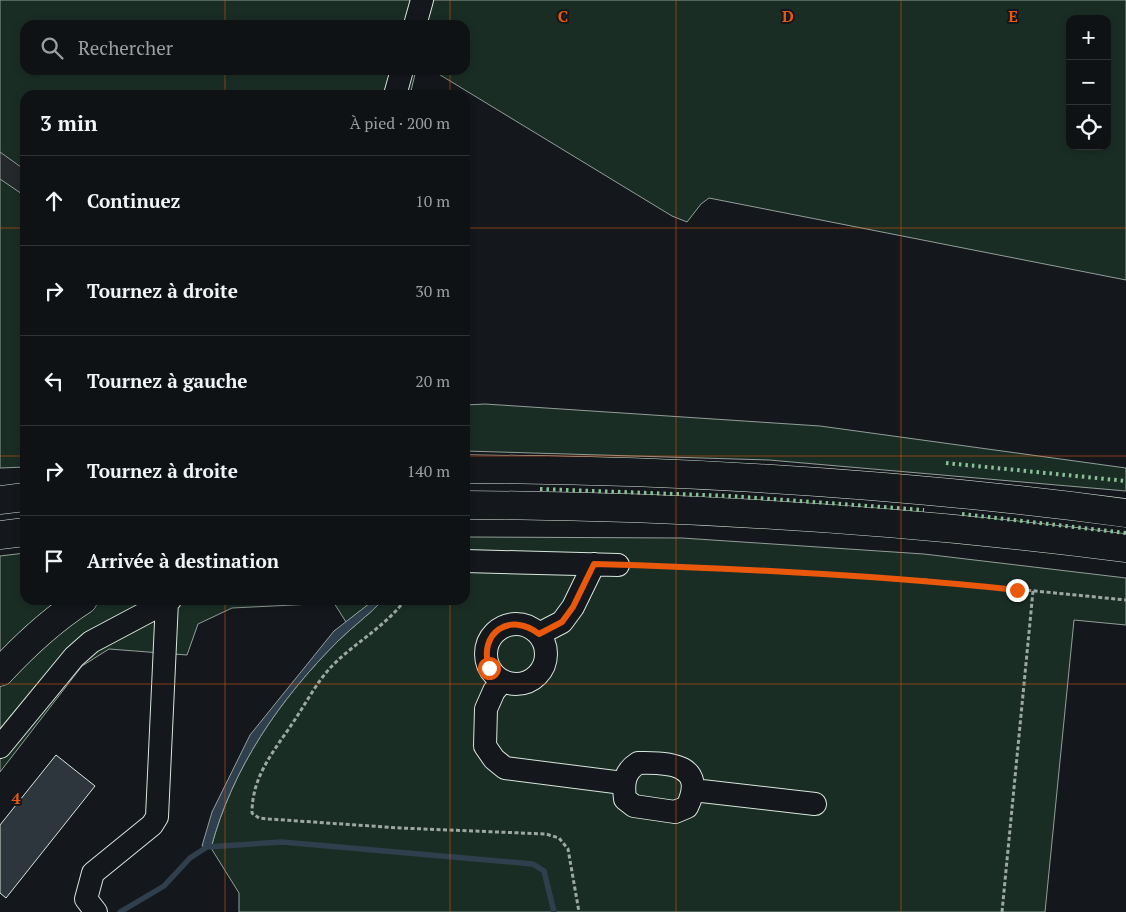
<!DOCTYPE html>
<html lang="fr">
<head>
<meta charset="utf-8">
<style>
	body { margin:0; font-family:"PT Serif",serif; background:#1d2022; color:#f1f3f6 }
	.controls { position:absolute; right:15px; top:15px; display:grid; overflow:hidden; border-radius:10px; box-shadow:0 2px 8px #0003 }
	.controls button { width:45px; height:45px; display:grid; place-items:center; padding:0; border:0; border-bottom:1px solid #2f3234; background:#0f1215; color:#f1f3f6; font:25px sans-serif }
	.stop { position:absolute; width:15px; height:15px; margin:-11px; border:4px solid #ea580c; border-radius:50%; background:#fff }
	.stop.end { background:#ea580c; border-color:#fff; box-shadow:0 1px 5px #0008 }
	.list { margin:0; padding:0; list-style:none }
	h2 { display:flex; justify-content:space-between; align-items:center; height:65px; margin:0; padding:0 20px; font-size:21px }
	h2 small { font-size:16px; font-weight:400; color:#9b9ea0 }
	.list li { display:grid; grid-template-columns:32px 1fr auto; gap:15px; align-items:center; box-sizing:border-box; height:90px; padding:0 20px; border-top:1px solid #2f3234 }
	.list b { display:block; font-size:19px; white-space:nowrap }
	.list em { font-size:16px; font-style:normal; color:#9b9ea0 }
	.icon { flex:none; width:28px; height:28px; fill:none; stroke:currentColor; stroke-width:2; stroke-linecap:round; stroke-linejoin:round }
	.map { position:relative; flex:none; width:1126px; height:912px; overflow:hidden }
	.search { position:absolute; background:#0f1215; box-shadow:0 2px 8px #0003; left:20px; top:20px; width:450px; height:55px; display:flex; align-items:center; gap:12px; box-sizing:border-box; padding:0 18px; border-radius:15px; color:#9b9ea0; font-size:19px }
	.panel { position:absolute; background:#0f1215; box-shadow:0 2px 8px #0003; left:20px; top:90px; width:450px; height:515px; border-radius:15px }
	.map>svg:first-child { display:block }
	.green { fill:#1a2d24; stroke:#939e99; fill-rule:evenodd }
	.parking { fill:#24282b; stroke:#939e99 }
	.water { fill:#2f3f4d; stroke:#939e99 }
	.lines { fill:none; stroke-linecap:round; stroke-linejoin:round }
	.stream { stroke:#2f3f4d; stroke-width:5.5 }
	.building { fill:#2c363c; stroke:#d8e6dc }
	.minor-casing { stroke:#d8e6dc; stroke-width:24 }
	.highway-casing { stroke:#d8e6dc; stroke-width:29 }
	.path { stroke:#9da8a2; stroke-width:3; stroke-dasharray:4 2.5; stroke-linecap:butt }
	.minor { stroke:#14181c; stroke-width:22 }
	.highway { stroke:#14181c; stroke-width:28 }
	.hedge { stroke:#8ac095; stroke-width:4; stroke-dasharray:2.5 4; stroke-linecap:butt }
	.route { stroke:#ea580c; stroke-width:6 }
	.grid { fill:none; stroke:#e8590c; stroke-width:1; stroke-opacity:0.55 }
	.grid-label { font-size:16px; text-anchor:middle; font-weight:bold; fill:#e8590c; stroke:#14181c; stroke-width:4; stroke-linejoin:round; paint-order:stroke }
</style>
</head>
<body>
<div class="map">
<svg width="1126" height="912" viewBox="0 0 1126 912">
	<rect width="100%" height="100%" fill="#14181c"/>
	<path class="green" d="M0,0H1126V280L709,198L701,204L687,222L672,216L432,70H465V25H25V70H416L410,95H25V467L0,468ZM1070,19H1107V146H1070Z
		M485,404L820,426L1126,468V491L769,460L465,451V405Z
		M465,537L682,538L924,554L1126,578V625L1074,620L1045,912H239V893L211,848C232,768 280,699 338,641C352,627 369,615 383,600H465Z
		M25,553V600H374L346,622L334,603L232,608L198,624L187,655L109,649L82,666L0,772V556Z"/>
	<path class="parking" d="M0,152L25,170V196L0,179Z"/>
	<path class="water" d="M374,600H383C369,615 352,627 338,641C280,699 232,768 211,848L202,846L212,812L250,735L334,631Z"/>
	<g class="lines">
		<path class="stream" d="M120,912L164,886L190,858L207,847L282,842L533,864L544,871L554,912"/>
	</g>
	<path class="building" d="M56,755L95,786L6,898L0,893V825Z"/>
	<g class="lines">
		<g class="minor-casing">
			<path id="minor" d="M415,25L422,0
				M395,95L402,70
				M465,561L618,565
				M486 654a30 30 0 1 1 60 0a30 30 0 1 1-60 0Z
				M539,634L562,622L573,607L594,564
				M502,682L494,691L486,709L485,746L494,759L505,768L623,783
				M0,747L74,657L91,642L170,600
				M638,763C671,762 707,765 687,807L675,812L634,806L625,799C623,783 624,772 638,763Z
				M693,790L815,804
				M96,912L86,899L93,873L152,825L157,817L167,601"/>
		</g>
		<g class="highway-casing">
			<path id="highway" d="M465,469C686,470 907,484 1126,513
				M0,500L25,497
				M465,505C686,506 907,520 1126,548
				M0,535L25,532
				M0,672C25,645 52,620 83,600"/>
		</g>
		<path class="path" d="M638,565L924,580L1126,600
			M405,600C385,627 354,643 331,667C317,682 306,703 294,721C275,750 252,775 252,813L259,818L269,819L400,828L546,834L559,838L568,849L579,912
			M1002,912L1033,591"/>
		<use href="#minor" class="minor"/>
		<use href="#highway" class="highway"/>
		<path class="hedge" d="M946,463L1126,481
			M540,489L730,496L924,510
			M962,514L1126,533"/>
	</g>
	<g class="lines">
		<path class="route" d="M489,668C478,633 510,611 539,634L562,622L573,607L594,564C735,568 876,575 1017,590"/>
	</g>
	<path class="grid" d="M225,0V25M450,0V25M676,0V912M901,0V912M225,70V95M450,70V95M0,228H25M465,228H1126M0,456H25M465,456H1126M225,600V912M450,600V912M0,684H1126"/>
	<g class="grid-label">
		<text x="563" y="22">C</text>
		<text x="788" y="22">D</text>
		<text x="1013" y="22">E</text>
		<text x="16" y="804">4</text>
	</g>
</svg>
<div class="controls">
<button>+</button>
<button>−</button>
<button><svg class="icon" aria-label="locate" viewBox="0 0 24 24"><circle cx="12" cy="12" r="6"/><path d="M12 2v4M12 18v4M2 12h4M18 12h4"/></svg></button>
</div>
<div class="stop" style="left:489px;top:668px"></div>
<div class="stop end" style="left:1017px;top:590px"></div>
<div class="search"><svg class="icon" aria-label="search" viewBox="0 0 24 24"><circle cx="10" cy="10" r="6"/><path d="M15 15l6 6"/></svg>Rechercher</div>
<section class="panel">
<h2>3 min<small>À pied · 200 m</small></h2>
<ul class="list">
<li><svg class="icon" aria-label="ahead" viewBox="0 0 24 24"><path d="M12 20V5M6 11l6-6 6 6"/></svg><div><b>Continuez</b></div><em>10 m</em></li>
<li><svg class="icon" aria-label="right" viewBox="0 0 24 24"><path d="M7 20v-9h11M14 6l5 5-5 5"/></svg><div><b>Tournez à droite</b></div><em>30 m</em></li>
<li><svg class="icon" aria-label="left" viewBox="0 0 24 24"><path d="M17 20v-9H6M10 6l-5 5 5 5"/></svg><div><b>Tournez à gauche</b></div><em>20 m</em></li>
<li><svg class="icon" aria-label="right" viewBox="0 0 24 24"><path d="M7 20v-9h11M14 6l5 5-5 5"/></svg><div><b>Tournez à droite</b></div><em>140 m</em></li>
<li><svg class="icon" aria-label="arrive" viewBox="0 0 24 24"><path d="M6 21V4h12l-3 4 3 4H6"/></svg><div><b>Arrivée à destination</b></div></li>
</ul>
</section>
</div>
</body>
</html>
